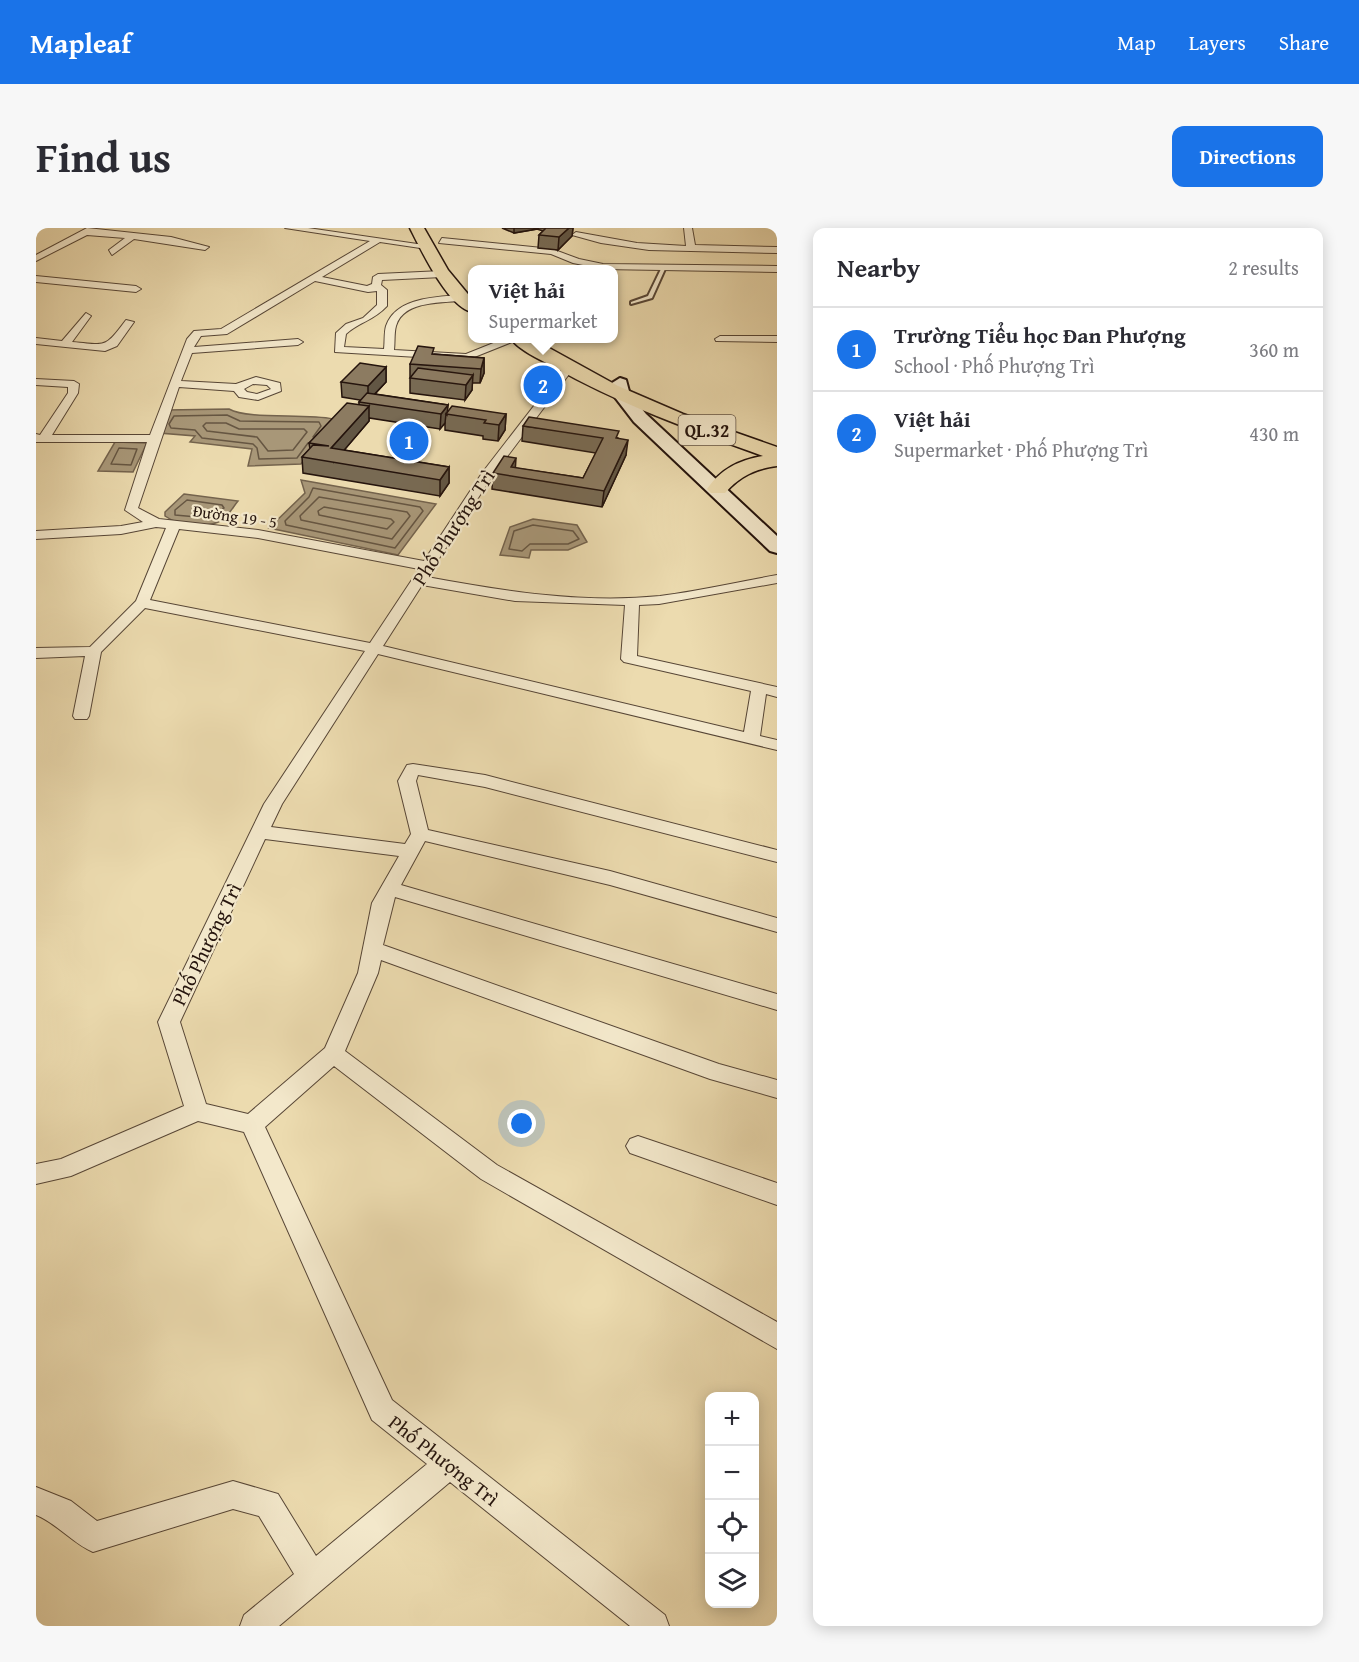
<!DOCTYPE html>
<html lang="en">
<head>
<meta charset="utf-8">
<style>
	body { margin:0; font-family:"Gentium Book Plus",serif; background:#f7f7f7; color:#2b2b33 }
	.controls { position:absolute; right:18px; bottom:18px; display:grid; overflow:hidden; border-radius:12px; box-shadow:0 3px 15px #0003 }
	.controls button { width:54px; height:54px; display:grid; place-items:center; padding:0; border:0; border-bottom:2px solid #e1e1e2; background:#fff; color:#2b2b33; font:30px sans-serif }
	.you { position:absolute; left:486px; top:896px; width:21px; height:21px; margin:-15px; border:4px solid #fff; border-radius:50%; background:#1a73e8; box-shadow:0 0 0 9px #1a73e833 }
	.badge { display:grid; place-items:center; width:39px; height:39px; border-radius:50%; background:#1a73e8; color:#fff; font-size:20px; font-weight:700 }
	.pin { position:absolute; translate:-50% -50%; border:3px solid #fff; box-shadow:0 2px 6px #0006 }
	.popup { position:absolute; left:432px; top:37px; width:150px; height:78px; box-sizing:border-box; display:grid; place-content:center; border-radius:12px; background:#fff; filter:drop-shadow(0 2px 4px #0005); font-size:20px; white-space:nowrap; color:#7c7c81 }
	.popup b { font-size:22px; color:#2b2b33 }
	.popup::after { content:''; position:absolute; left:50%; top:100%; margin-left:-12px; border:12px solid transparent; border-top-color:#fff }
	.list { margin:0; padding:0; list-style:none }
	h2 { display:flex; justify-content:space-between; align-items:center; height:78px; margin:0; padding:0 24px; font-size:26px }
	h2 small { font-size:20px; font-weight:400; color:#7c7c81 }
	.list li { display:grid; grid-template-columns:39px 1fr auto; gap:18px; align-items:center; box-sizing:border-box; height:84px; padding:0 24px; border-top:2px solid #e1e1e2 }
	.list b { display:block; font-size:22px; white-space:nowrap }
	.list p { margin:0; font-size:20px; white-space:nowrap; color:#7c7c81 }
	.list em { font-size:20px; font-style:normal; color:#7c7c81 }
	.icon { flex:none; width:33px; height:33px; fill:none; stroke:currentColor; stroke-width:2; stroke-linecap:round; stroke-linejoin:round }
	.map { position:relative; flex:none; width:741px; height:1398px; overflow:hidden; border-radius:12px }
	header { display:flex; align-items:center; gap:36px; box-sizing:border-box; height:84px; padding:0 30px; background:#1a73e8; color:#fff }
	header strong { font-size:28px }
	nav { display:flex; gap:33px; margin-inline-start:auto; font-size:21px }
	.intro { display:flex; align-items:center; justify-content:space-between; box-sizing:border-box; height:144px; padding:0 36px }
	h1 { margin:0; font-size:42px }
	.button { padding:15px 27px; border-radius:12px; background:#1a73e8; color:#fff; font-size:21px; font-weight:700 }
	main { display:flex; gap:36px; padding:0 36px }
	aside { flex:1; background:#fff; border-radius:12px; box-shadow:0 3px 15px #0003 }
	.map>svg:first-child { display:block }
	.water { fill:#a89778; stroke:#74634d; stroke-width:1.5 }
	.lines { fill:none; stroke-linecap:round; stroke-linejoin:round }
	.shore { stroke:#665642; stroke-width:1.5 }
	.service-casing { stroke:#574636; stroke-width:4 }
	.minor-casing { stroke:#574636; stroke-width:2 }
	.secondary-casing { stroke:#25140d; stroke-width:4 }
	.trunk-casing { stroke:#25140d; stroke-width:3 }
	.service { fill:#f3e8cb; fill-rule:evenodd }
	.minor { fill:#f3e8cb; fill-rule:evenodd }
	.secondary { fill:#f3e8cb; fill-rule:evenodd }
	.trunk { fill:#ecdbaf; fill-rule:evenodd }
	.wall { fill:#786a53; stroke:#25140d; stroke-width:1.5 }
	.shaded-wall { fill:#625644; stroke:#25140d; stroke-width:1.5 }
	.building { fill:#8c7b61; stroke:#25140d; stroke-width:1.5 }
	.labels { text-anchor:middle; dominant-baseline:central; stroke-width:4.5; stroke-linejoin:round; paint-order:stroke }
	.far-street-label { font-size:16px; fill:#25140d; stroke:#f3e8cb }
	.shield { fill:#f3e8cb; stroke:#635446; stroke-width:1.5 }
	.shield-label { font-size:18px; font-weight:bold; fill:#25140d }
	.street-label { font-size:20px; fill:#25140d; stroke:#f3e8cb }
</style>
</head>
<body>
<header>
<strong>Mapleaf</strong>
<nav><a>Map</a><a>Layers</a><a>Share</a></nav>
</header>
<div class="intro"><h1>Find us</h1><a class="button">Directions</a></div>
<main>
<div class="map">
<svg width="741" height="1398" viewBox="0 0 741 1398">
	<rect width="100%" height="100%" fill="#ecdbaf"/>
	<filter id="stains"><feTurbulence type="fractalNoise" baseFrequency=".00333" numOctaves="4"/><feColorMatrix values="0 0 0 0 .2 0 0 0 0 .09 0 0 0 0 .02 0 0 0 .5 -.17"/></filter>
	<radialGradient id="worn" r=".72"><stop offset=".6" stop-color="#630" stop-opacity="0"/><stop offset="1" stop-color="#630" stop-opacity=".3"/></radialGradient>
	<path class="water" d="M193,181C213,192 269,185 297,191L265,236L212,238L216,221L154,214L159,208L123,205L131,182Z
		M79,214L111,215L97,244L62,243Z
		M265,252L400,276L362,327L233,300L269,265Z
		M148,266L202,273C197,279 193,287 186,292C172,301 141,297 129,288V284Z
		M497,291L541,297L551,314L532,322H495L493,330L464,327L474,299Z"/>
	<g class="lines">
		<path class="shore" d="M170,195H190L203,201H268L271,204L257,222L232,223L221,209L171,203L167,198Z
			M272,215L261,230L223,231L221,220L217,216L166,210L159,202L135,200L133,196L138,188L191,187L204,193L283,194L285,198L277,209
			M83,220L101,221L95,237L75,236Z
			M277,260L384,279L387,283L359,320L250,297L249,293L273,269Z
			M283,269L371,284L374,288L356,311L265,292L264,288Z
			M151,272L186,277L188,280L172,290L139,287V282Z
			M288,279L355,291L358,294L351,301L283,287L282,283Z
			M497,297L537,303L543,311L532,316H494L486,323L473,321L478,303Z"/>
		<g class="service-casing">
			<path id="service" d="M627,40L629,41L616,70L595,76V74L612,68L625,41Z"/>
		</g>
		<g class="minor-casing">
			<path id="minor" d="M51,0L135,9L173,19L169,22L98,11L76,27L73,22L89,10L51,7L0,33V27Z
				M249,0H272L395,18L391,21L344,14L286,49L331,58L336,56L337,49L342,46L406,43L411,46L406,49L346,52L345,57L351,62V78C337,93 323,94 310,106L308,119L348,121C349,114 348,105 350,98C360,69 401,69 426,67L429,68V72C408,76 368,71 360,98C358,105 359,114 358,122L430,126L470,110H486L431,132L299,124L300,105L310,96L327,90L341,77V63L332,64L279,53L191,106L165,108L158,119L262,111L267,114L262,117L156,125L145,153L200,156L220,149L244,155L245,163L222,172L203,169L198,163L143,159L102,280L123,291L222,302L388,333L446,245L528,139L532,138L537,141L455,250L391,349C467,363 546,376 624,368C663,363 702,354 741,347V355L623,376L603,377L601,428L741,459V469L730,466L724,508L741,512V522L342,426L246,576L235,599L369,616L375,606L362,553L371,537L377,536L449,547L741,622V634L449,559L382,547L380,553L392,602L574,643L741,690V704L574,657L389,613L365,657L741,766V782L359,669L347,717L683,836L741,852V870L674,851L345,732L342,745L309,823L461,937L741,1094V1121L445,951L298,838L229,899L356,1172L629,1387L633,1398H594L414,1254L243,1398H204L208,1387L258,1346L223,1288L197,1281L57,1324C36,1315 22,1296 0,1287V1259L35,1273L61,1293L197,1253L242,1266L280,1328L391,1236L336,1192L208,904L162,893L35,948L0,956V936L25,931L148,878L122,794L228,576L329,423L109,380L65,424L53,488L51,491H39L37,488L49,428L0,430V420L54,419L100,373L130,300L120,299L85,306L0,311V303L85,298L107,294L89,282L111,214H0V206L4,207L32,165V159L0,157V151L38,153L43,156L42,165L16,207H114L151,111L158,103L185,101L334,13ZM217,156L231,157L235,161L221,166L211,164L208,161ZM143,301L222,310L383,341L334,415L114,372ZM386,357L479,373L589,377L585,431L588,434L715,463L708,504L347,418ZM229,611L363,628L336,675L322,745L289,820L212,886L170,876L144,794Z
				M648,0H656L659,17L741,19V25L613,22L565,15L536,7L540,4L601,15L650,18Z
				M406,10L516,21L543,31L567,36L741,38V44L567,41L537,35L515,26L403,15Z
				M0,48L100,58L105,61L100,64L0,54Z
				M50,85L55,88L36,114C71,117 68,121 90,92L98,94L81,118L69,123L0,116V110L26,113Z
				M684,108H741V114L680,113L679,111Z
				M602,908L741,955V977L594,925L590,918L594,911Z"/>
		</g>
		<g class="secondary-casing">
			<path id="secondary" d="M584,150L590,152L594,167L610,186L741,308V325L734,323L598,194L578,168L576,155Z"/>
		</g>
		<g class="trunk-casing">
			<path id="trunk" d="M374,0H388L412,42L436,71V84C412,79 385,22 374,0Z
				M474,110H495L582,158L647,186L741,219V238C719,241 704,248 689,265H675L671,261C685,241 703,232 727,228C655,202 583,176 516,138C503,131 483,122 474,110Z"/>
		</g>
		<use href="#service" class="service"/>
		<use href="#minor" class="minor"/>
		<use href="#secondary" class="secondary"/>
		<use href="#trunk" class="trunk"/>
	</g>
	<path class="wall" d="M466,0H537L536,8L522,22L502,20L503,7L507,3L501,1L478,5Z
		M398,126L448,130V145L444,155H436V162L429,172L374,165V136Z
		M350,139V154L339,166L412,177L411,184L470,186L469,202L462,213L447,211V208L409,202V195L404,201L333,190V193L308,222L413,239V255L404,268L267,245L266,229L274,221L273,215L323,176V174L324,172L306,169L305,154Z
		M487,198L582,210L590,227L566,279L456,261L457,245L479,240L547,250L560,225L486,213Z"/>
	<path class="shaded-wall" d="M478,0H501V1L478,5Z
		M533,0H537L536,8L522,22L523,9Z
		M448,130V145L444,155L445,141Z
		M350,139V154L332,173V158Z
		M437,147L436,162L429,172L430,157Z
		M412,177L411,187L410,186L409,195L404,201L405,186Z
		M333,178V193L298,234L295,220Z
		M470,186L469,202L462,213L463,197Z
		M592,212L590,227L566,279L568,263Z
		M480,230L479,246L475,239Z
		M413,239V255L404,268V252Z"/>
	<path class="building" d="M510,0H533L523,9L503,7Z
		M382,118L398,120L396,126L448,130L445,141L374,136Z
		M324,135L350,139L332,158L305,154Z
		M382,140L437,147L430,157L374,150Z
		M331,165L412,177L405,186L323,174Z
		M311,175L333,178L295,220L413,239L404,252L266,229L277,217L293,218L273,215Z
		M416,178L470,186L463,197L448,195L450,192L410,186Z
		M493,189L583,203L580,210L592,212L568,263L457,245L468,228L480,230L475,239L547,250L567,210L487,198Z"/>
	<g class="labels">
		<g class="far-street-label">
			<text transform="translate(199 288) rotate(8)">Đường 19 - 5</text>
		</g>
		<rect class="shield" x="642.5" y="187" width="57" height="30" rx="4.5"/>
		<g class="shield-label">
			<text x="671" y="202">QL.32</text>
		</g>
		<g class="street-label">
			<text transform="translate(417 299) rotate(-57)">Phố Phượng Trì</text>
			<text transform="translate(170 716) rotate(-64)">Phố Phượng Trì</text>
			<text transform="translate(408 1232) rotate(38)">Phố Phượng Trì</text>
		</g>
	</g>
	<rect width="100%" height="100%" filter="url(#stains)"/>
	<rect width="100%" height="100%" fill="url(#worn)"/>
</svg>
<div class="controls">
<button>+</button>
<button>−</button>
<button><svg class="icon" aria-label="locate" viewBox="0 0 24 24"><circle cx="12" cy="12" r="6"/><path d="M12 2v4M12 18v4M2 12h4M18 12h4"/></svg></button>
<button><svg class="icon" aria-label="layers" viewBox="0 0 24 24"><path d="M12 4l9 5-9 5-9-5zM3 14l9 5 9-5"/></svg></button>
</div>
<div class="you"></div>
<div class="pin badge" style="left:373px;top:213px">1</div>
<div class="pin badge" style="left:507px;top:157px">2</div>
<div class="popup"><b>Việt hải</b>Supermarket</div>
</div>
<aside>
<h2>Nearby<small>2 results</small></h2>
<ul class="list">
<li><span class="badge">1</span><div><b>Trường Tiểu học Đan Phượng</b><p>School · Phố Phượng Trì</p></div><em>360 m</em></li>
<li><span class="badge">2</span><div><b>Việt hải</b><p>Supermarket · Phố Phượng Trì</p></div><em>430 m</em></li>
</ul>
</aside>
</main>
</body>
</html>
